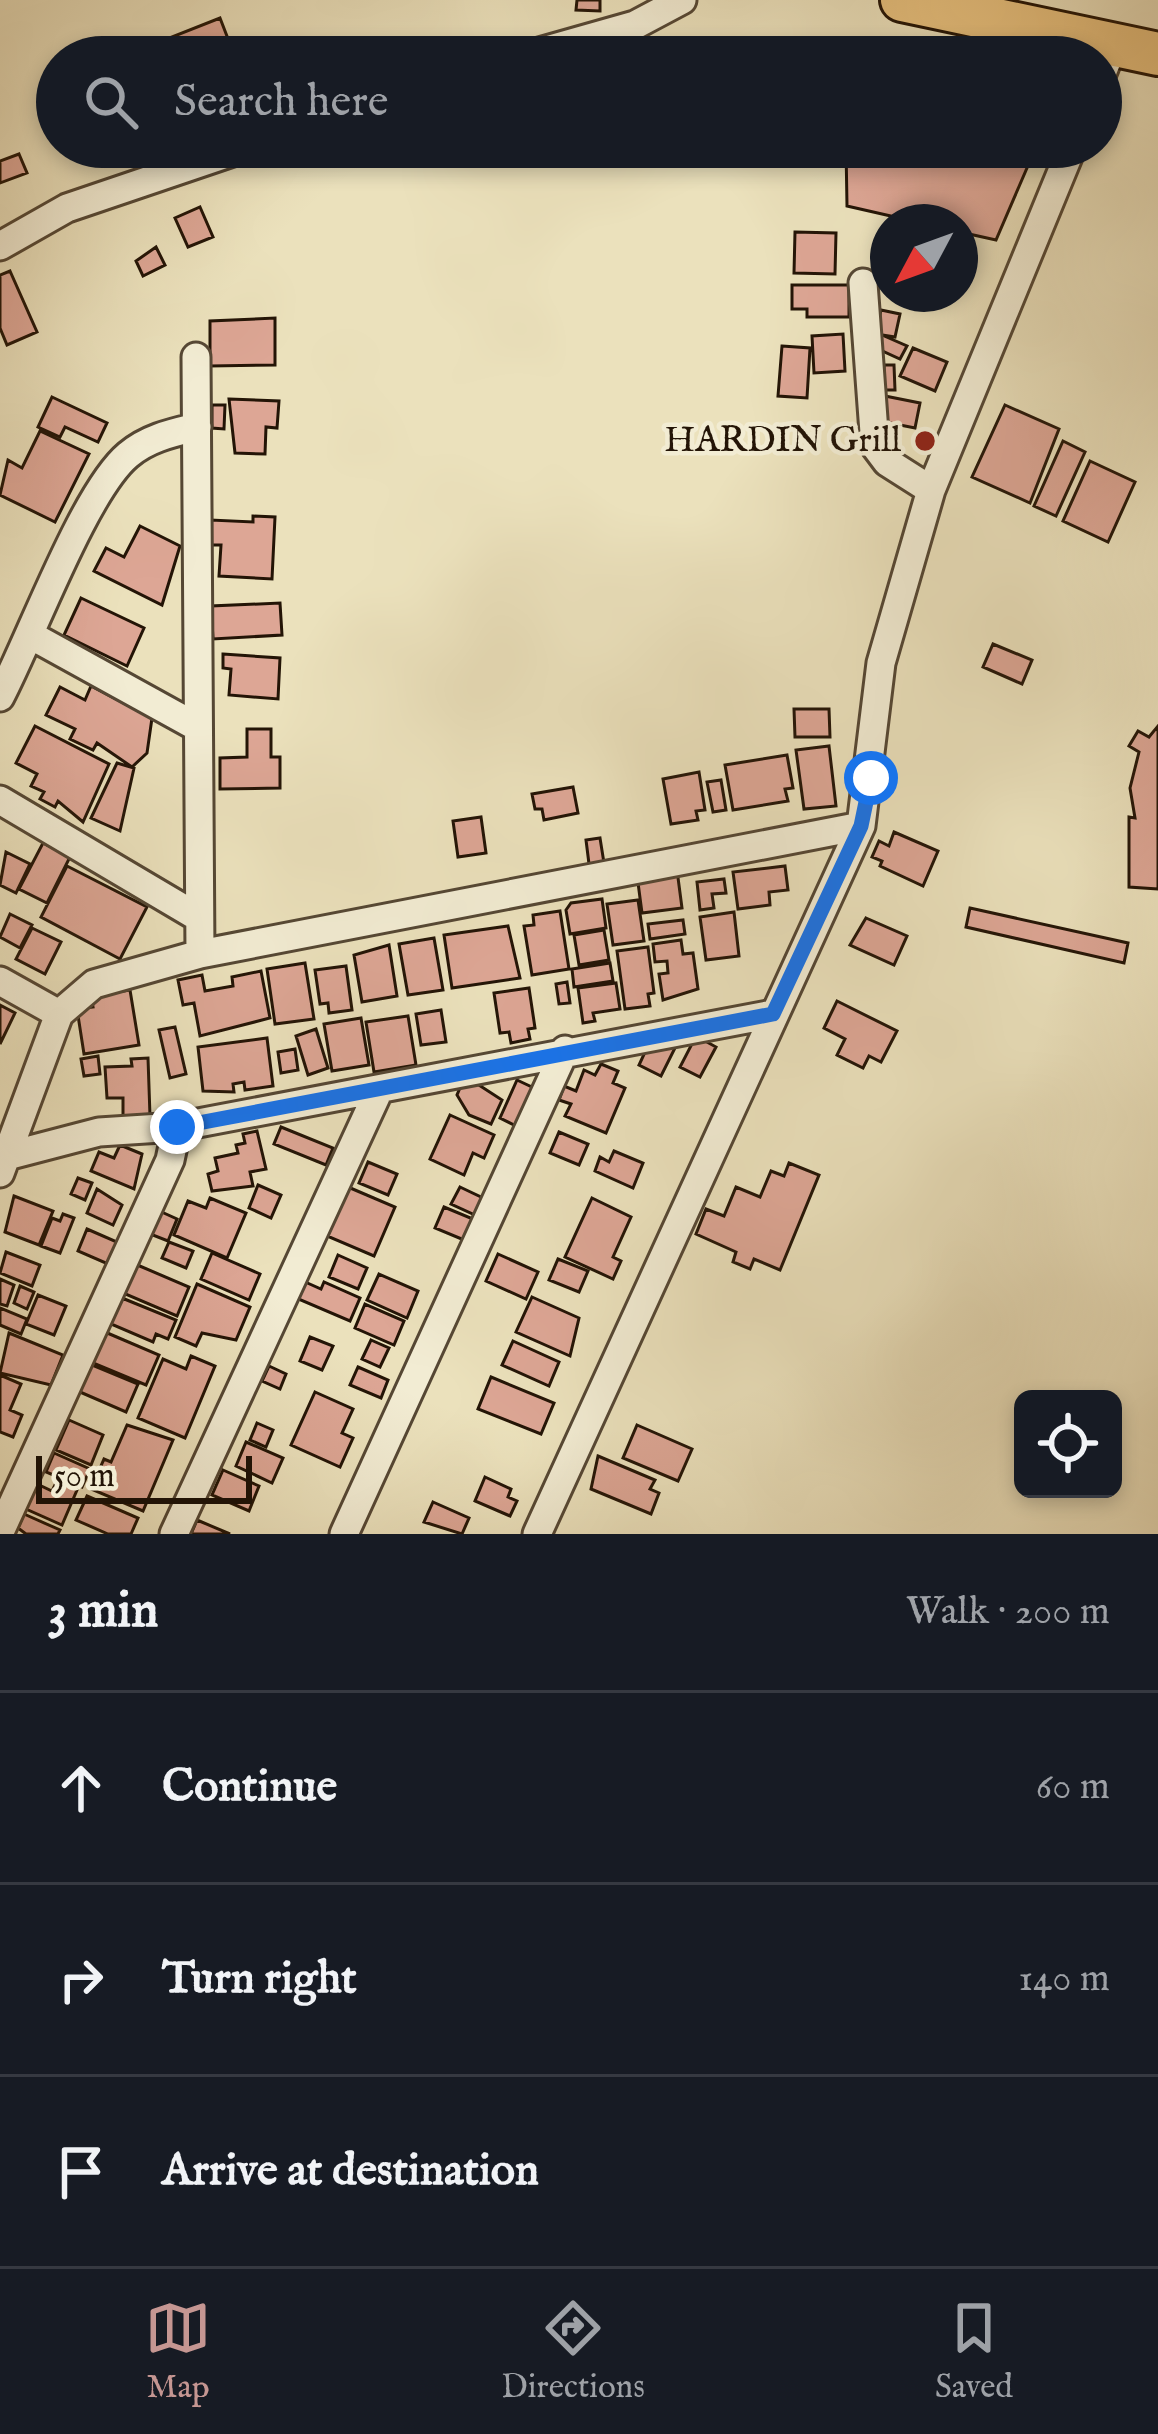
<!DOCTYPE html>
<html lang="en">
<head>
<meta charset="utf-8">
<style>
	body { margin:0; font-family:"IM FELL English",serif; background:#20242c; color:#f1f3f6 }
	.controls { position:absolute; right:36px; bottom:36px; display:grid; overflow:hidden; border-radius:18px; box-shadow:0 6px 18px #0003 }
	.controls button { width:108px; height:108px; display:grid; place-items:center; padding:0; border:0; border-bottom:3px solid #363941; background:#171b24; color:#f1f3f6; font:60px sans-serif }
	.compass { position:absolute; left:870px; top:204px; width:108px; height:108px; border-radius:50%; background:#171b24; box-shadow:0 6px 18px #0003; rotate:229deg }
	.scale { position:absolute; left:36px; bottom:30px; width:216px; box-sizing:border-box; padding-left:12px; border:6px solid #231406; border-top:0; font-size:33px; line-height:42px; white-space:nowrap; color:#231406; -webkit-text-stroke:9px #f2ecd3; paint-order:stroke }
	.stop { position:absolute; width:36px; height:36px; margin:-27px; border:9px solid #1a73e8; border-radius:50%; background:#fff }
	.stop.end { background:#1a73e8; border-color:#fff; box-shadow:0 3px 12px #0008 }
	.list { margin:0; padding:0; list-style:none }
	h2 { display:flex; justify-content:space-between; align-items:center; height:156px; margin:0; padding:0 48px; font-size:51px }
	h2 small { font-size:39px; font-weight:400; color:#9ea1a6 }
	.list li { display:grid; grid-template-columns:78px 1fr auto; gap:36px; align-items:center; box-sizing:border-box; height:192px; padding:0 48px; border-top:3px solid #363941 }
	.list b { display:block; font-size:45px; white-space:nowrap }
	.list em { font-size:39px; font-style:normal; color:#9ea1a6 }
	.icon { flex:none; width:66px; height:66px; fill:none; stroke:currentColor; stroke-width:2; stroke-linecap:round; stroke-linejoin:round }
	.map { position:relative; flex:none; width:1158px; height:1534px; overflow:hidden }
	.search { position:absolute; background:#171b24; box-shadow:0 6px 18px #0003; left:36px; right:36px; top:36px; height:132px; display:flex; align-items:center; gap:30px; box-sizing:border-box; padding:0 42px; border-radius:66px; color:#9ea1a6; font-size:45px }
	.sheet { height:732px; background:#171b24 }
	nav { display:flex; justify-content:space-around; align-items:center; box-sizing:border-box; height:168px; border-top:3px solid #363941; background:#171b24; font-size:33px; color:#9ea1a6 }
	nav a { display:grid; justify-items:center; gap:6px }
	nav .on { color:#c59692 }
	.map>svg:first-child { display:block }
	.building { fill:#dda695; stroke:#231406; stroke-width:3 }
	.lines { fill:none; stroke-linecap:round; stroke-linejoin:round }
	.minor-casing { stroke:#554734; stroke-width:33 }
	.trunk-casing { stroke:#231406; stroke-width:48 }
	.minor { stroke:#f2ecd3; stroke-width:27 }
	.trunk { stroke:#e6c07e; stroke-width:42 }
	.route { stroke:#1a73e8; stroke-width:15 }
	.poi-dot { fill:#8f2418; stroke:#f2ecd3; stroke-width:4.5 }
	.labels { text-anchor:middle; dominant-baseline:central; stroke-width:9; stroke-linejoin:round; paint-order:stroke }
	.poi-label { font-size:36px; fill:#231406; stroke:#f2ecd3; text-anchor:end }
</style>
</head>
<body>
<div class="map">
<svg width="1158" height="1534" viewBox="0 0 1158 1534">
	<rect width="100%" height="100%" fill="#ebe1bc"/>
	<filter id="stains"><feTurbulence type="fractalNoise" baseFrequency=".00167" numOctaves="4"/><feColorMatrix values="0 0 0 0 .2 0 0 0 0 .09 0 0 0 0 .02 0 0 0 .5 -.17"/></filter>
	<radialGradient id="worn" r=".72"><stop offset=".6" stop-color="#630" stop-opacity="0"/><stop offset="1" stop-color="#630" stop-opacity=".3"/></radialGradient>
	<path class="building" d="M577,0H600V11L576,10Z
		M220,18L235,57H165L159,42Z
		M846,147H1036L996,240L960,232V222H917L847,206Z
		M19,154L27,173L0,183V161Z
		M200,207L213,237L188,247L175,218Z
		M795,232L836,233L835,274L794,273Z
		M156,247L165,265L143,276L136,261Z
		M10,271L37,332L7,345L0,328V275Z
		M792,285H849V317H807V309H792Z
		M881,310L900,314L895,337L876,334Z
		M275,318V365L210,366V321Z
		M843,334L845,371L814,373L812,336Z
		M882,335L907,346L900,359L876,348Z
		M782,346L810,348L807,398L778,396Z
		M913,348L947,362L935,391L900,376Z
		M884,365H894L895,390H884Z
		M880,395L920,403L915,428L875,420Z
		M52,397L107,423L98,442L65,427L60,437L38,427Z
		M229,399L279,401L277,428L266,427L265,454L235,453Z
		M212,405H225L224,429L212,428Z
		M1005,405L1059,429L1030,503L972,477Z
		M40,431L89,454L55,522L0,495L8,460L22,468Z
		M1063,441L1085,452L1056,516L1034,506Z
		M1090,461L1135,482L1108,542L1063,521Z
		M253,516L275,517L272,579L219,576L221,545H210L211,520L253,522Z
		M140,526L180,546L162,605L94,571L106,548L124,557Z
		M81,598L144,628L127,666L64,635Z
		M280,603L282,635L213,639L211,606Z
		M993,644L1032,660L1022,684L983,667Z
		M223,654L280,658L278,699L229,695L231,669L223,668Z
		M91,686L152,718L147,753L132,767L97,743L93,750L70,739L75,729L46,715L60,687L85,700Z
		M794,709H829L830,737H795Z
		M35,726L109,764L83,822L58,801L55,807L40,799L44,792L31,786L37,774L16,763Z
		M1158,726V889L1129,887V817L1135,818L1130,788L1139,752L1129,746L1138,731L1149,737Z
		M247,729H271V757H280V788L220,789V758L247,757Z
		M829,746L836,806L804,809L796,750Z
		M787,755L793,788L785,789L788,801L733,810L725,765Z
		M117,763L134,768L120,831L91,818Z
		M699,772L705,810L696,811L698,820L671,824L663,779Z
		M721,780L726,810L713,812L707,782Z
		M573,787L578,813L544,820L542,809H535L532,794Z
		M481,817L486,853L458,857L453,821Z
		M894,832L938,851L923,886L880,866L882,861L872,857L879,841L889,846Z
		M600,838L604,863L589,864L586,840Z
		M43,843L70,857L47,903L19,889Z
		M6,852L30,864L16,893L0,885Z
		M67,866L147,907L120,959L41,917Z
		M785,866L788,890L769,892L770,905L738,909L733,872Z
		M677,870L682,908L642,913L637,875Z
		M724,879L726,893L712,894L714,908L700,910L697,882Z
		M602,899L606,928L570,934L566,910L571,903Z
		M638,900L644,941L613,945L607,904Z
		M970,908L1128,943L1124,963L966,927Z
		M560,911L569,969L532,975L524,926L534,925L533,915Z
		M734,912L739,956L706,960L700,917Z
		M10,914L32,925L20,948L0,937Z
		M866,918L907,936L894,965L850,945Z
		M683,920L685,934L650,939L648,924Z
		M508,926L520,978L452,988L444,935Z
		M32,928L61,942L45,974L16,959Z
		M604,930L609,960L579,965L574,935Z
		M434,938L443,990L408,995L399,944Z
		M681,940L683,954L693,953L698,989L663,1000L659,974L668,973L667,961L655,962L653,944Z
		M389,945L397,996L362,1002L354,955Z
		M648,947L654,993L648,994L650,1006L625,1009L617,951Z
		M305,963L314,1019L275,1024L267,969Z
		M610,963L613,981L574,987L572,969Z
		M346,966L352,1010L329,1013L328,1003L320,1004L315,970Z
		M261,971L270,1018L200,1036L194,1003L183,1005L178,980L202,975L205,991L233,986L232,977Z
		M567,982L570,1003L559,1004L556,984Z
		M616,983L620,1009L593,1013L595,1021L583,1023L578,988Z
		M529,988L535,1028L528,1029L530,1039L511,1043L509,1032L500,1033L494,993Z
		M130,990L139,1045L84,1054L77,1009L93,1007L91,996Z
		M837,1001L897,1031L881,1062L869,1056L863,1068L837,1055L845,1039L824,1028Z
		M0,1005L15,1013L0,1044Z
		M441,1010L446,1042L421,1045L416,1014Z
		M408,1016L416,1065L374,1072L366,1022Z
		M361,1018L369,1065L332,1071L324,1024Z
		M175,1027L186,1074L170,1078L159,1030Z
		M316,1029L328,1068L308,1075L296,1036Z
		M696,1036L716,1047L700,1077L680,1067Z
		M652,1037L675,1048L661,1076L639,1065Z
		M267,1038L273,1086L245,1090L244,1082L233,1084L234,1092L203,1091L198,1047Z
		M295,1049L298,1070L281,1073L278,1052Z
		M98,1056L100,1074L84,1076L81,1059Z
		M148,1058L150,1116H123V1098H107L105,1067L132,1066L131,1059Z
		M601,1064L618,1071L613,1083L625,1088L606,1133L565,1116L571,1104L559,1100L564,1086L576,1091L584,1070L595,1075Z
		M465,1076L502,1100L491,1124L469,1115L457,1095Z
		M517,1080L536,1089L518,1127L500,1118Z
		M450,1115L494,1135L484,1158L473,1153L464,1175L430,1159Z
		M281,1127L333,1148L326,1165L274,1144Z
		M257,1131L266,1169L250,1172L253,1186L212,1191L208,1174L218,1171L215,1158L238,1153L236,1145L245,1143L243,1134Z
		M559,1132L588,1144L579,1165L550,1153Z
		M120,1145L142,1154L134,1189L91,1171L99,1152L114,1158Z
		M614,1151L643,1163L633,1188L595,1171L600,1157L609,1162Z
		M368,1162L397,1174L388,1195L359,1183Z
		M789,1163L819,1175L780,1270L754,1259L750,1269L733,1262L736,1252L696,1234L706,1209L724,1216L736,1187L760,1197L771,1171L784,1176Z
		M78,1178L92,1183L85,1200L71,1194Z
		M258,1185L281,1195L271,1218L249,1208Z
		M348,1187L395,1207L374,1256L327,1236Z
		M460,1187L483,1198L475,1215L451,1204Z
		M97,1189L122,1205L113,1225L87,1213Z
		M14,1196L53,1211L39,1245L5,1232Z
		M210,1198L246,1213L227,1258L174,1235L188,1201L206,1208Z
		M592,1198L631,1217L613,1257L621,1261L613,1279L565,1257Z
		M444,1207L473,1219L464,1240L435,1228Z
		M155,1209L177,1219L168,1241L145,1232Z
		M63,1214L74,1218L60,1253L41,1246L52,1218L60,1221Z
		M87,1229L117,1242L108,1264L78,1251Z
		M169,1242L193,1251L186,1268L162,1258Z
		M6,1252L40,1265L32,1286L0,1273Z
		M212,1253L260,1274L249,1300L201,1279Z
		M498,1254L538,1272L526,1299L486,1281Z
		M338,1255L367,1268L358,1289L329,1277Z
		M558,1259L588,1271L579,1292L549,1280Z
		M135,1264L189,1287L177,1316L123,1293Z
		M379,1274L418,1291L407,1318L367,1300Z
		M0,1279L14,1285L7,1306L0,1304Z
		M303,1281L321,1289L324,1282L360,1298L350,1321L296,1298Z
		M197,1284L250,1307L236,1340L202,1333L196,1346L175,1337Z
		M20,1286L34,1292L27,1309L14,1303Z
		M38,1295L66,1306L54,1335L26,1324Z
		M532,1297L579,1318L570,1356L516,1332Z
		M122,1298L176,1320L168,1339L156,1334L153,1342L111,1324Z
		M365,1304L404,1321L394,1345L355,1328Z
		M0,1308L27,1319L21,1334L0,1325Z
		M105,1332L159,1355L146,1385L93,1363Z
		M9,1333L63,1355L51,1385L0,1373Z
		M310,1337L333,1346L322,1370L300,1361Z
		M371,1340L389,1348L380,1367L362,1359Z
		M513,1341L559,1362L549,1386L502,1365Z
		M191,1356L215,1366L185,1438L138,1418L163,1359L186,1369Z
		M85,1362L138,1384L126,1412L80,1392Z
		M269,1366L286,1374L280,1389L262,1381Z
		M358,1367L388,1380L381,1398L350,1385Z
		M0,1375L21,1384L10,1410L22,1415L13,1437L0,1432Z
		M491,1377L554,1403L541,1434L478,1409Z
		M315,1392L353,1409L342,1433L353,1438L340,1467L291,1445Z
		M69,1420L103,1435L91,1465L56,1450Z
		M257,1423L273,1430L266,1447L250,1440Z
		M127,1425L173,1440L143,1511L91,1489L104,1459L111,1462Z
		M637,1425L692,1449L678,1481L623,1458Z
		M246,1442L283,1458L272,1483L236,1466Z
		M54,1453L90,1469L82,1487L46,1472Z
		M598,1456L655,1480L650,1489L659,1493L651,1514L591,1489Z
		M223,1470L259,1486L249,1511L212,1495Z
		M485,1477L511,1489L508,1497L517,1501L510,1516L475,1501Z
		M57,1481L77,1490L62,1525L26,1509L37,1484L52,1491Z
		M87,1496L138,1518L131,1534H108L76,1520Z
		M433,1502L469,1518L462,1534L424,1522Z
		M24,1514L60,1530L58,1534H26L18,1528Z
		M197,1520L230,1534H191Z"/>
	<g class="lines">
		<g class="minor-casing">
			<path id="minor" d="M522,57L635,25L682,0
				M1101,76L1114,43
				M0,246L67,208L247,147
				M863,283L875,446L887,462L931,490
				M196,357L200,954
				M32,636L197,727
				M0,697C31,638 84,492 128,455C148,438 172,433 197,427
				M0,800L196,916
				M0,981L59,1014
				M0,1152L7,1156L99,1132L177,1127L773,1014
				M0,1173L59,1014L94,984L200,954L861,826
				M0,1532L170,1160L177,1127
				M174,1534L379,1090
				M344,1534L565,1050
				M537,1534L861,826L881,663L931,490L1072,147"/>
		</g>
		<g class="trunk-casing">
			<path id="trunk" d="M902,0L1158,54"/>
		</g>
		<use href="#minor" class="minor"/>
		<use href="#trunk" class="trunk"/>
	</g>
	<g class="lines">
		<path class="route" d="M177,1127L773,1014L861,826L871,778"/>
	</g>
	<circle class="poi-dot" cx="925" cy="441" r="12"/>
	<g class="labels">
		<g class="poi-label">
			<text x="901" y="441">HARDIN Grill</text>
		</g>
	</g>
	<rect width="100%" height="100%" filter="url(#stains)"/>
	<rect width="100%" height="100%" fill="url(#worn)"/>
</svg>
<div class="controls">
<button><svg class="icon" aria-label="locate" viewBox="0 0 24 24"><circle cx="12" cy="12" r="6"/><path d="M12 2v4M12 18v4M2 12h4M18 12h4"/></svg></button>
</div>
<svg class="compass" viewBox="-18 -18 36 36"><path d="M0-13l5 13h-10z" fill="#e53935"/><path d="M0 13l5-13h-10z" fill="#9ea1a6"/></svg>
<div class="scale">50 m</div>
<div class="stop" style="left:871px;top:778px"></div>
<div class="stop end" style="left:177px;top:1127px"></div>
<div class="search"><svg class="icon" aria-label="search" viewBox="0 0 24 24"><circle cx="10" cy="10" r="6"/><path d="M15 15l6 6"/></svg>Search here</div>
</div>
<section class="sheet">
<h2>3 min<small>Walk · 200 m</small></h2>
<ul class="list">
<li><svg class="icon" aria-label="ahead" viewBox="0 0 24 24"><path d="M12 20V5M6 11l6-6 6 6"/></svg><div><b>Continue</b></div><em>60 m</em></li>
<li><svg class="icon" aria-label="right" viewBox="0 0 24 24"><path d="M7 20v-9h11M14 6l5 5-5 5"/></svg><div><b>Turn right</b></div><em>140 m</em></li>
<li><svg class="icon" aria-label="arrive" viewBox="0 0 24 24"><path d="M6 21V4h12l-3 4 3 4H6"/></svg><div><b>Arrive at destination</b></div></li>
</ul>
</section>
<nav>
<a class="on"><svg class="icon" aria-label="map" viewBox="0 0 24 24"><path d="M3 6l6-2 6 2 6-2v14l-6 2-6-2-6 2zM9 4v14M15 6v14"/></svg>Map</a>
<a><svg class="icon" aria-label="directions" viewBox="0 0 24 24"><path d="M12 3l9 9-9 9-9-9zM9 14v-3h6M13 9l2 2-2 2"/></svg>Directions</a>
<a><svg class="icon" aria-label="saved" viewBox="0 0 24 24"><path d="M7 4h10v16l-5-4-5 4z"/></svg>Saved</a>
</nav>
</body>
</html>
